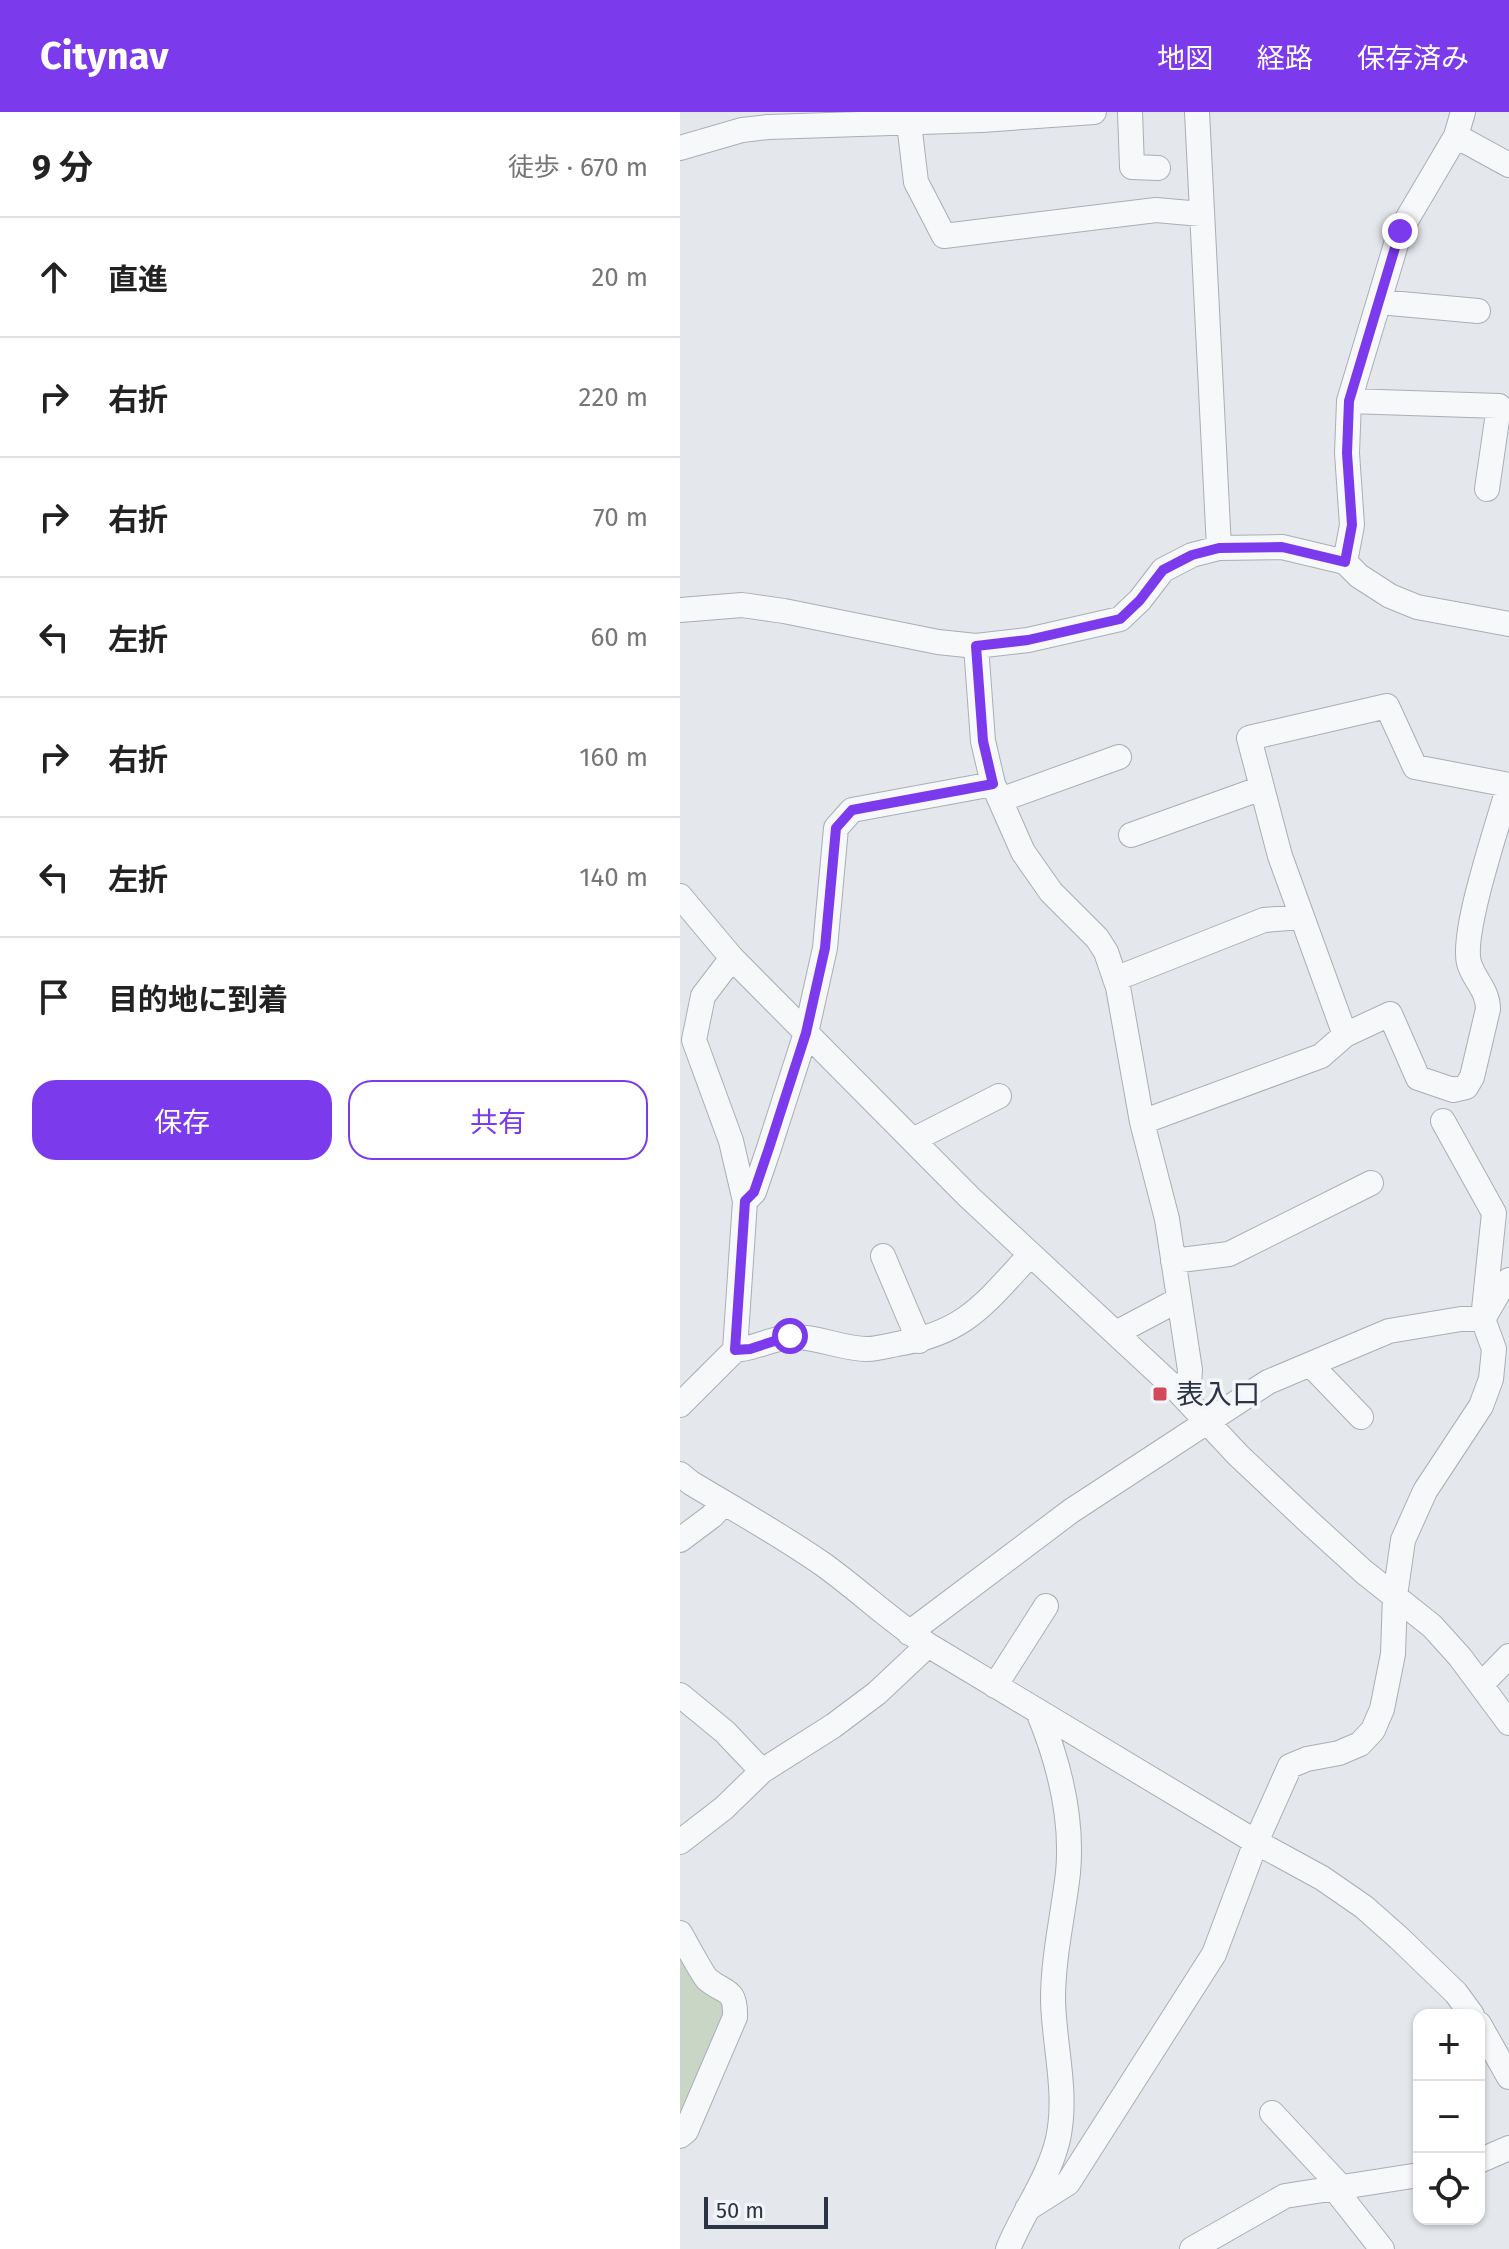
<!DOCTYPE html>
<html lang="ja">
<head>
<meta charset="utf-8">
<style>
	body { margin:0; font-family:"Fira Sans","Noto Sans JP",sans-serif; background:#f2f2f2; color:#222 }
	.controls { position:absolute; right:24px; bottom:24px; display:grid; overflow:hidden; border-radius:16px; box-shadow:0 2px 6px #0004 }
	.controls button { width:72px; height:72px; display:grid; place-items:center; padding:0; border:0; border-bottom:2px solid #e0e0e0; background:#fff; color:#222; font:40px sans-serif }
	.scale { position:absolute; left:24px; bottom:20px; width:124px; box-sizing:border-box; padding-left:8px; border:4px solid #2b3445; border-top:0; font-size:22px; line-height:28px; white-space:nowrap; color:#2b3445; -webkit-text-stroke:6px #f4f6f9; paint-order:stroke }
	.stop { position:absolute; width:24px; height:24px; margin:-18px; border:6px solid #7c3aed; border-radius:50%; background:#fff }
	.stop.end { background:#7c3aed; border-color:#fff; box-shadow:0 2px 8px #0008 }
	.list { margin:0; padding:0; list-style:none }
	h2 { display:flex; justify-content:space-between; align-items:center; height:104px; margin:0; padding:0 32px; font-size:34px }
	h2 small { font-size:26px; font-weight:400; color:#767676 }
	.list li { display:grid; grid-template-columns:52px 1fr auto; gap:24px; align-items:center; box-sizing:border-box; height:120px; padding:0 32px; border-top:2px solid #e0e0e0 }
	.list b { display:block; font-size:30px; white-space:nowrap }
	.list em { font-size:26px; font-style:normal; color:#767676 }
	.actions { display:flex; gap:16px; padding:24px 32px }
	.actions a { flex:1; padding:18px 0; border:2px solid #7c3aed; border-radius:24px; text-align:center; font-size:28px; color:#7c3aed }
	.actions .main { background:#7c3aed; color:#fff }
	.icon { flex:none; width:44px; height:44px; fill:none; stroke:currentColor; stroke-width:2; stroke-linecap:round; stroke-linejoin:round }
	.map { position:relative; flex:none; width:829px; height:2137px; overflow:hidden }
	header { display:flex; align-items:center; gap:48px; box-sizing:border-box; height:112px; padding:0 40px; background:#7c3aed; color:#fff }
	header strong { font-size:38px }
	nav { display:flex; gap:44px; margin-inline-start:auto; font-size:28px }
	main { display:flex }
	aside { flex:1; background:#fff }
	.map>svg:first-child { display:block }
	.green { fill:#c9d6c5 }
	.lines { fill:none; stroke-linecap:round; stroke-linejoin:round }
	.minor-casing { stroke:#a9aeb7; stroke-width:26 }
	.minor { stroke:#f7f8fa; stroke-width:24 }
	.route { stroke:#7c3aed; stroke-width:10 }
	.poi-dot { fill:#d1495b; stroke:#f4f6f9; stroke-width:3 }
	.labels { text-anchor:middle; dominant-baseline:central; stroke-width:7; stroke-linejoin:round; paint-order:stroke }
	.poi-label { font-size:28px; fill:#2b3445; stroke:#f4f6f9; text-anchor:start }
</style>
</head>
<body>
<header>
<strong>Citynav</strong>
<nav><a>地図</a><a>経路</a><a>保存済み</a></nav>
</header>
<main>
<aside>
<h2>9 分<small>徒歩 · 670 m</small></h2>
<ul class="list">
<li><svg class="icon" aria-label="ahead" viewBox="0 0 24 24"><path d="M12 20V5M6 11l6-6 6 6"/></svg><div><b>直進</b></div><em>20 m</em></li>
<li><svg class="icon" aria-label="right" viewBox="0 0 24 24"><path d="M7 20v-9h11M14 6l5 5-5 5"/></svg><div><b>右折</b></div><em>220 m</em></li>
<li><svg class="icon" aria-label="right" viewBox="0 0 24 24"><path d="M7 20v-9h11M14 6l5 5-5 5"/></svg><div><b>右折</b></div><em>70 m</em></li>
<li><svg class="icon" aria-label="left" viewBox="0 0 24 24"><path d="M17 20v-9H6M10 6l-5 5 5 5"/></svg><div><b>左折</b></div><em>60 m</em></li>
<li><svg class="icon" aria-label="right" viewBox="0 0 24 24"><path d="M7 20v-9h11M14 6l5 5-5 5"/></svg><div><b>右折</b></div><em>160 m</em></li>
<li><svg class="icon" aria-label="left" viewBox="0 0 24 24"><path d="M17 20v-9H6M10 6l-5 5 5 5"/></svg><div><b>左折</b></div><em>140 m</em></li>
<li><svg class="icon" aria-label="arrive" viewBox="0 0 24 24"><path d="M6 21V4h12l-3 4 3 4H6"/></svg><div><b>目的地に到着</b></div></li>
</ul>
<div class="actions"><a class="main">保存</a><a>共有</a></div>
</aside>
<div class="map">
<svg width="829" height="2137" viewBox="0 0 829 2137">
	<rect width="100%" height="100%" fill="#e4e7ec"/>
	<path class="green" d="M0,1836L45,1888L52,1905L0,2017Z"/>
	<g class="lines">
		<g class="minor-casing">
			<path id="minor" d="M450,0L452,55L478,56
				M517,0L539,436
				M229,11L236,70L264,124L476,98L521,102
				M776,24L829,53
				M0,36L62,18L88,15L302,8L414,0
				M699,190L798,199
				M669,289L819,294L807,377
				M665,450L672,413L667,341L669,289L720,119L776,24L783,0
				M0,498L62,493L104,499L258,530L296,534L348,528L440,507L460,488L483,458L512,443L539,436L602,435L665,450L679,464L710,484L737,495L829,512
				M296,534L303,629L313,672L343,740L371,780L417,826L426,840L438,875L462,1010L487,1107L510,1258L509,1271L500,1281
				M320,688L439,645
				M451,723L582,676
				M0,784L52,846L289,1085L500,1281L558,1343L628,1409L684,1460L752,1514L780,1545L829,1611
				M52,846L23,884L14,928L51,1029L65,1089
				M435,867L584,808L622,805
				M665,923L710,902L738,966L773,978L786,975L792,965L808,897C808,878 794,868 789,851C781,819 819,710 829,673
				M462,1010L641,944L665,923L600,744L569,626L707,594L735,655L829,673
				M233,1028L319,984
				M203,1144L239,1229
				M493,1149L549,1142L691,1071
				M806,1202L821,1176L829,1168
				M436,1221L498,1188
				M55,1238C76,1237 95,1224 115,1225C139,1225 163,1237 187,1237C197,1237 207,1234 217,1232C286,1221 305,1191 350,1143
				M631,1253L681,1305
				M0,1293L55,1238L65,1089L74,1080L89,1036L126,921L145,836L156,716L172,698L313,672
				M0,1362L11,1371C56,1398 101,1423 144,1453C180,1479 211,1509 248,1533L576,1730L642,1766L684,1795L719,1826L776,1881L792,1903
				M0,1428L32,1404L44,1391
				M229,1521L391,1399L588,1270L709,1219L781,1207H803
				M801,1573L829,1544
				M315,1574L366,1494
				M0,1583L45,1620L82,1659
				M0,1730L44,1696L82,1659L153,1614L197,1581L248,1533
				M0,1821C5,1830 23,1863 27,1867C44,1882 56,1875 55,1905L6,2019L0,2024
				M799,1912L829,1965
				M592,2001L661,2075
				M799,2049L829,2036
				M654,2076L702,2137
				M347,2097L388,2071L534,1842L576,1730L610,1654L627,1647L659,1641L680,1632L693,1618L702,1597L713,1542L715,1484L723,1428L745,1379L801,1294L811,1267L814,1237L803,1207L814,1101L763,1009
				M328,2137C343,2100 369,2066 378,2027C388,1981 374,1934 373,1888C373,1845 383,1804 388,1761C393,1708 379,1651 359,1602
				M512,2137L605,2084L739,2063"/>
		</g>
		<use href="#minor" class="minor"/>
	</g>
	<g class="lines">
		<path class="route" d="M110,1224L70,1237L55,1238L65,1089L74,1080L89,1036L126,921L145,836L156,716L172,698L313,672L303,629L296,534L348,528L440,507L460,488L483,458L512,443L539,436L602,435L665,450L672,413L667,341L669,289L720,119"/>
	</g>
	<rect class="poi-dot" x="472" y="1274" width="16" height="16" rx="4"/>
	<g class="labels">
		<g class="poi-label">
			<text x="496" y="1282">表入口</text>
		</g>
	</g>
</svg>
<div class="controls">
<button>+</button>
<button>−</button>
<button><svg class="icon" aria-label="locate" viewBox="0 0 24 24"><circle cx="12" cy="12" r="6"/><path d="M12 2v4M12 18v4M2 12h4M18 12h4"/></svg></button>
</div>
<div class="scale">50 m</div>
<div class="stop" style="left:110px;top:1224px"></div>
<div class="stop end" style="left:720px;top:119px"></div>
</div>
</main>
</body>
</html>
